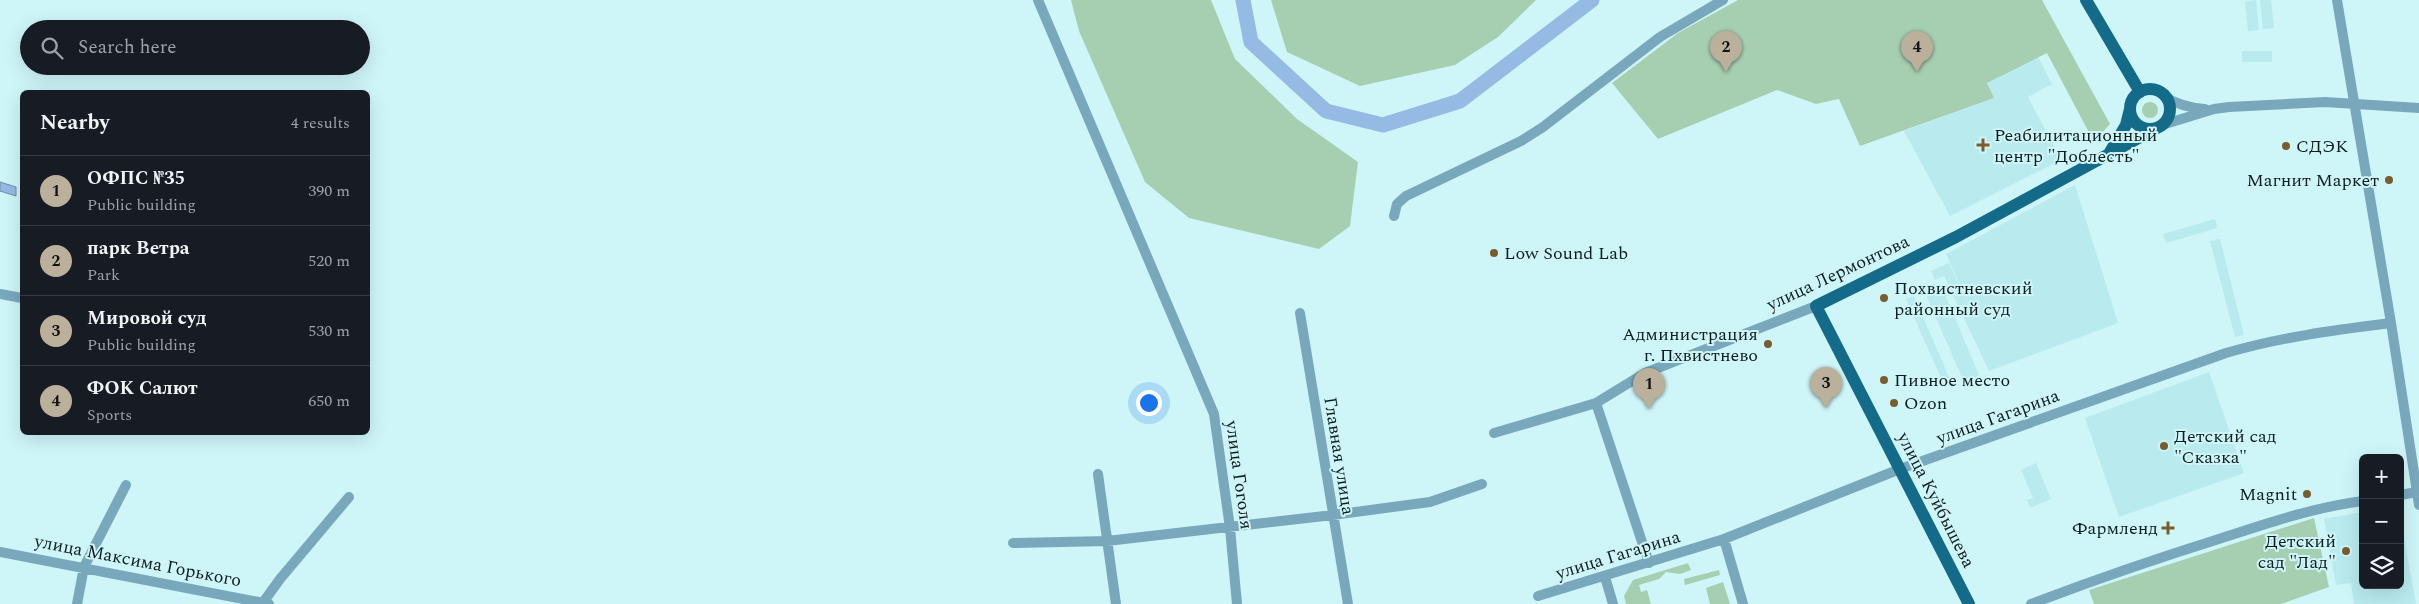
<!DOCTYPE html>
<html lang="en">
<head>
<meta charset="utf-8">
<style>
	body { margin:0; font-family:Spectral,serif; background:#242831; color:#f1f3f6 }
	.controls { position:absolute; right:15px; bottom:15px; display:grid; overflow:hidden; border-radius:8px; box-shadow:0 5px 20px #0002 }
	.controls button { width:45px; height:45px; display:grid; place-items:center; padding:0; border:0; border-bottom:1px solid #363941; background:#171b24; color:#f1f3f6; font:25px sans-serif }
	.you { position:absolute; left:1148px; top:402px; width:18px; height:18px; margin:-12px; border:4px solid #fff; border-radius:50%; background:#1a73e8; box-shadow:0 0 0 8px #1a73e833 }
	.badge { display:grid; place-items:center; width:32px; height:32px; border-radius:50%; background:#bbb09c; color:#111; font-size:16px; font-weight:700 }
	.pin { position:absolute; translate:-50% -41px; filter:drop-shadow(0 1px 2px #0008) }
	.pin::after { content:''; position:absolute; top:26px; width:18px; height:15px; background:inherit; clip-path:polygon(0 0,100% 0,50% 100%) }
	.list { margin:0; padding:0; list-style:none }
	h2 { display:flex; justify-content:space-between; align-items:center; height:65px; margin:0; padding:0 20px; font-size:21px }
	h2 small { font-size:16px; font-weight:400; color:#9ea1a6 }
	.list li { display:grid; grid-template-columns:32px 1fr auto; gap:15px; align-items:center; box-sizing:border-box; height:70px; padding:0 20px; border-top:1px solid #363941 }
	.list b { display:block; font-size:19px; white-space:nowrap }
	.list p { margin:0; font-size:16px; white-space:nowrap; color:#9ea1a6 }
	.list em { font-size:16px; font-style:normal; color:#9ea1a6 }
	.icon { flex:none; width:28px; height:28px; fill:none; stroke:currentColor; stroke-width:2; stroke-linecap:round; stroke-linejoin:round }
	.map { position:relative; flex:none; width:2419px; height:604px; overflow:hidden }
	.search { position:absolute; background:#171b24; box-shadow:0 5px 20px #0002; left:20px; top:20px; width:350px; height:55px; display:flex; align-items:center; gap:12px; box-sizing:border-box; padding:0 18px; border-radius:28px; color:#9ea1a6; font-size:19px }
	.panel { position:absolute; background:#171b24; box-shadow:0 5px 20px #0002; left:20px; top:90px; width:350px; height:345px; border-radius:8px }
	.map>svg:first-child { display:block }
	.built { fill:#b9eaee }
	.green { fill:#a6cfb2 }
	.water { fill:#95bae3; stroke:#6c8ba8 }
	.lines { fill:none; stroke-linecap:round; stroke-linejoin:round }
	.river { stroke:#95bae3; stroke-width:15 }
	.minor { stroke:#79a8bd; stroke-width:10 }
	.major { stroke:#146b89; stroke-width:12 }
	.poi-dot { fill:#785d2f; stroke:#cef5f8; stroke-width:2 }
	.labels { text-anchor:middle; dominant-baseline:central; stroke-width:4; stroke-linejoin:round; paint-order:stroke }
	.poi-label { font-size:18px; fill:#0e1d1e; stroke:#cef5f8; text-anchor:start }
	.street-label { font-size:18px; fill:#0e1d1e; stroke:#cef5f8 }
</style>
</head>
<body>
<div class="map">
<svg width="2419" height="604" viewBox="0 0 2419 604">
	<rect width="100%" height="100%" fill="#cef5f8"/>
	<path class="built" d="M2256,0L2259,30L2248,31L2245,2Z
		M2260,0H2271L2274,28L2263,29Z
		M2242,51H2272V62H2242Z
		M2038,57L2052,84L2028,97L2061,160L1950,216L1904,131L1994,98L1987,83Z
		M2075,185L2118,323L1989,371L1944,276L1935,280L1931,271L1949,263L1974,317L1946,254Z
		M2215,219L2217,228L2166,243L2163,234Z
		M2220,239L2244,335L2235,337L2210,241Z
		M1936,283L1938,287L1941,285L1979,375L1964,382L1923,288Z
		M1914,296L1952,384L1945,387L1906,299Z
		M2209,372L2244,473L2119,517L2085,418Z
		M2036,463L2051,499L2030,508L2027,500L2033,498L2021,470Z
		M2363,512V585H2400V516L2416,604H2354L2351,583L2336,585L2324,519Z"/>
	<path class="green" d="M1071,0H1211L1235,59L1297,119L1358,162L1350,226L1319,249L1189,218L1145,182L1079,31Z
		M1271,0H1536L1498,37L1455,65L1360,86L1287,52Z
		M1738,0H2042L2110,124L2094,142L2047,53L1987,83L1994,98L1860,146L1839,99L1816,104L1777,90L1658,139L1612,83L1678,33Z
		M2142 110a8 8 0 1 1 16 0a8 8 0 1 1-16 0Z
		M2314,518L2329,587L2281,604H2094L2089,590Z
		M1688,563L1691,570L1680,574L1666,572L1659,579L1639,585L1641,592L1647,590L1651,604H1626L1624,596L1633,580Z
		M1719,570L1720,575L1685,585L1684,579Z
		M1723,582L1730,604H1710L1706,588Z"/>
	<path class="water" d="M0,182L16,187V196L0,191Z"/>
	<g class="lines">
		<path class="river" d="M1243,0L1251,42L1326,111L1383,125L1460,101L1592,0"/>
		<path class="minor" d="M1038,0L1214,414L1230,528L1237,604
			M2337,0L2391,323L2419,505
			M2165,97C2178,105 2190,108 2205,109
			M2162,125L2214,109L2229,107L2325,102L2419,108
			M1394,216L1397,204L1406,196L1521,141L1543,127L1660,37L1723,0
			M0,294L22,298
			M1300,313L1348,604
			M1596,403L1649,563
			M1494,433L1596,403L1645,373L1816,306
			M1098,474L1116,604
			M2400,495L2417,492
			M1724,539L1743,604
			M1013,543L1107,541L1333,515L1430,502L1482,484
			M0,552L269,604
			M1605,577L1613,604
			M1538,596L1724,539L1900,469L2226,353C2280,337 2336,330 2391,323
			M77,604L84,567L126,485
			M262,604L280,579L349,497
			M2031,604C2094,580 2158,558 2222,538C2268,523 2315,507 2363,501"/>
		<path class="major" d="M2086,0L2140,92
			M2130 109a20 20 0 1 1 40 0a20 20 0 1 1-40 0Z
			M2110,152L2126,125L2130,109
			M1969,604L1816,306L1956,237L2157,128"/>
	</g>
	<g class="poi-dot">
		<path d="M1980.5 137.5h5v5h5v5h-5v5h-5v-5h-5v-5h5z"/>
		<circle cx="2286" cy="146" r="5"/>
		<circle cx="2389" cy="180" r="5"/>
		<circle cx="1494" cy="253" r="5"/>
		<circle cx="1884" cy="298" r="5"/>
		<circle cx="1768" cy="344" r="5"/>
		<circle cx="1884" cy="380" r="5"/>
		<circle cx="1894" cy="403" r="5"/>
		<circle cx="2164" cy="446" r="5"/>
		<circle cx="2307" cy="494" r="5"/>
		<path d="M2165.5 520.5h5v5h5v5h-5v5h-5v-5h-5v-5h5z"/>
		<circle cx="2346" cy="551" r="5"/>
	</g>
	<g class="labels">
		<g class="poi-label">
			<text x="1994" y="135">Реабилитационный<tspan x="1994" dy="21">центр "Доблесть"</tspan></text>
			<text x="2296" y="146">СДЭК</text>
			<text x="2379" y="180" text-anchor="end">Магнит Маркет</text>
			<text x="1504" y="253">Low Sound Lab</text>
			<text x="1894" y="288">Похвистневский<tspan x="1894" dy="21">районный суд</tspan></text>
			<text x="1758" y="334" text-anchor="end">Администрация<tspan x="1758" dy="21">г. Пхвистнево</tspan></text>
			<text x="1894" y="380">Пивное место</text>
			<text x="1904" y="403">Ozon</text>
			<text x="2174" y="436">Детский сад<tspan x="2174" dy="21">"Сказка"</tspan></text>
			<text x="2297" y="494" text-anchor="end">Magnit</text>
			<text x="2158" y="528" text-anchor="end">Фармленд</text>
			<text x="2336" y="541" text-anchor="end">Детский<tspan x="2336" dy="21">сад "Лад"</tspan></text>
		</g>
		<g class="street-label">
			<text transform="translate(1838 273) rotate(-25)">улица Лермонтова</text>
			<text transform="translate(1998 417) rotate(-20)">улица Гагарина</text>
			<text transform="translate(1339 456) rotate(81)">Главная улица</text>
			<text transform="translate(1239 475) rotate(82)">улица Гоголя</text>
			<text transform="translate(1936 500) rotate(63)">улица Куйбышева</text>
			<text transform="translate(1618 555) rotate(-17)">улица Гагарина</text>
			<text transform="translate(138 561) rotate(11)">улица Максима Горького</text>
		</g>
	</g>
</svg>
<div class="controls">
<button>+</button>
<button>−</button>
<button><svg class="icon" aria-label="layers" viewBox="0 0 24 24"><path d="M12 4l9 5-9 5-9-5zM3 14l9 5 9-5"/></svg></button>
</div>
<div class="you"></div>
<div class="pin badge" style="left:1649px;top:409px">1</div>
<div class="pin badge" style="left:1726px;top:72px">2</div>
<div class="pin badge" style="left:1826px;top:408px">3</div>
<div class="pin badge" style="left:1917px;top:72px">4</div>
<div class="search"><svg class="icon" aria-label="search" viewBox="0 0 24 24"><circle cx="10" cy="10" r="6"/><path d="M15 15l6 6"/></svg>Search here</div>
<section class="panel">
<h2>Nearby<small>4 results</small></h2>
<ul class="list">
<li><span class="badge">1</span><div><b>ОФПС №35</b><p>Public building</p></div><em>390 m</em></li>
<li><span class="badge">2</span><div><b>парк Ветра</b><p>Park</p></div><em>520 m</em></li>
<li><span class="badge">3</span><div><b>Мировой суд</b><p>Public building</p></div><em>530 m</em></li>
<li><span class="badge">4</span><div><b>ФОК Салют</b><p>Sports</p></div><em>650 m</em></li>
</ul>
</section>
</div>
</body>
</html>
